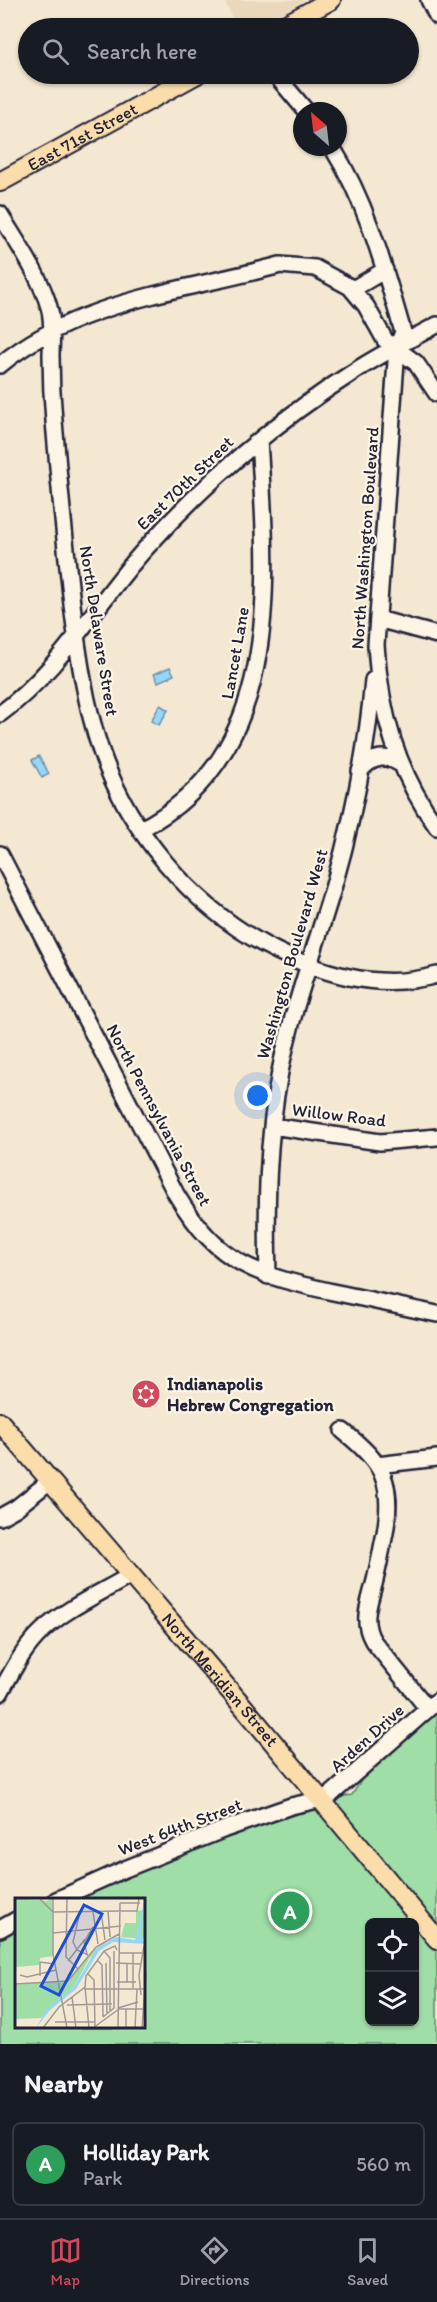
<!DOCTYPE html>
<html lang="en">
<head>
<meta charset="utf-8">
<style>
	body { margin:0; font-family:Itim,sans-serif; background:#242831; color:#f1f3f6 }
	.controls { position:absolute; right:18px; bottom:18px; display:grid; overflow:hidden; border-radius:9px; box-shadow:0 2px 4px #0004 }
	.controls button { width:54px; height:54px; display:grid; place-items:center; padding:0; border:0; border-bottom:2px solid #363941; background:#171b24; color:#f1f3f6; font:30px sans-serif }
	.compass { position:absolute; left:293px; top:102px; width:54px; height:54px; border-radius:50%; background:#171b24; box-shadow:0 2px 4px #0004; rotate:332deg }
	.you { position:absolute; left:258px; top:1096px; width:21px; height:21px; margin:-15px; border:4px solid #fff; border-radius:50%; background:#1a73e8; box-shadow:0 0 0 9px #1a73e833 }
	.badge { display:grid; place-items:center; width:39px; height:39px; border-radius:50%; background:#d1495b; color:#fff; font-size:20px; font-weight:700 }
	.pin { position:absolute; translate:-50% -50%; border:3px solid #fff; box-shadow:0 2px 6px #0006 }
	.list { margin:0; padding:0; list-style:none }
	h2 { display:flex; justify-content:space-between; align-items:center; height:78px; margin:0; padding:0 24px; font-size:26px }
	h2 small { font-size:20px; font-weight:400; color:#9ea1a6 }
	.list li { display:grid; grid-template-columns:39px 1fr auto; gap:18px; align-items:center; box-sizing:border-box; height:84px; margin:0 12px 12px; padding:0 12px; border:2px solid #363941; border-radius:9px }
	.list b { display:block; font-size:22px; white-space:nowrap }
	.list p { margin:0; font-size:20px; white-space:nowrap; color:#9ea1a6 }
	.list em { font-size:20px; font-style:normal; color:#9ea1a6 }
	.icon { flex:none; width:33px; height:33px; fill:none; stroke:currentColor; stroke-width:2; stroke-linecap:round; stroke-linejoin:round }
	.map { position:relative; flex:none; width:437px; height:2044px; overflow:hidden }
	.search { position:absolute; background:#171b24; box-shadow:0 2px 4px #0004; left:18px; right:18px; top:18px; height:66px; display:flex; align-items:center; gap:15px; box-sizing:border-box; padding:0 21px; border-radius:33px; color:#9ea1a6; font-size:22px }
	.sheet { height:174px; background:#171b24 }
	nav { display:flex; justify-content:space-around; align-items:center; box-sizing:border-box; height:84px; border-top:2px solid #363941; background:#171b24; font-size:16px; color:#9ea1a6 }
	nav a { display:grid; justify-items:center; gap:3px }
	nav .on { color:#d1495b }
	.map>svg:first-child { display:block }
	.built { fill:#ebd8bc }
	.green { fill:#9fdea6; stroke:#608070; stroke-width:1.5; fill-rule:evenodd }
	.water { fill:#96d7f7; stroke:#688fac; stroke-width:1.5 }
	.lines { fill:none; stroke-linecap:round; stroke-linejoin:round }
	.minor-casing { stroke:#22223b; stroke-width:20 }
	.major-casing { stroke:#22223b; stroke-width:22 }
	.minor { stroke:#fcf5e5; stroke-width:15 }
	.major { stroke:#fbddab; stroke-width:18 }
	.labels { text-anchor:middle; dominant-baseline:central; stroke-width:4.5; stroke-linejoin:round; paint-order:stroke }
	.street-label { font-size:18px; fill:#22223b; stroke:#fcf5e5 }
	.poi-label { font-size:18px; font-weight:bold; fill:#22223b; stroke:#fcf5e5; text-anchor:start }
	.inset-road { fill:none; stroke:#a09996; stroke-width:1.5 }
	.view { fill:#1d4ed8; fill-opacity:0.15; stroke:#1d4ed8; stroke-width:3 }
	.inset-edge { fill:none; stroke:#22223b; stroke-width:3 }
</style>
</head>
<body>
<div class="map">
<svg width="437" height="2044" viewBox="0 0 437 2044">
	<rect width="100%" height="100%" fill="#f4e8d2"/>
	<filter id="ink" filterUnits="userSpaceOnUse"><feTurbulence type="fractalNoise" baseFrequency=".0167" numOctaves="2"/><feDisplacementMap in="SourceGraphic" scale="12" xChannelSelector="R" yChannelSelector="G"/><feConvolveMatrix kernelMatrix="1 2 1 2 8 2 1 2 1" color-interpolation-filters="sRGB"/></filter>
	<g filter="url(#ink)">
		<path class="built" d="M224,0H305L257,28H237Z"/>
		<path class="green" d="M437,1712V2044H0V1931L16,1922V2028H144V1900H57L321,1800L352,1795L362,1779ZM370,1922H414V2022H370Z"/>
		<path class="water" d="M170,667L174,675L158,682L154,674Z
			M160,705L168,710L159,725L151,721Z
			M39,756L49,774L42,778L32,760Z"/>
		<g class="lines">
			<g class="minor-casing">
				<path id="minor" d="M429,0L437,16
					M275,74L306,111
					M332,147C368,205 384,267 403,332L397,347L376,645C380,712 397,772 437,827
					M0,214C17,243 40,275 49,307C54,323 51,340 51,356C51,378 52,399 54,421C59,482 65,543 72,604C78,653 85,704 101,751C128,830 191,905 265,945C318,973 377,992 437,975
					M353,289L385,270
					M0,365C78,300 185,291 280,265L315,268L350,287L366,306L385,340L416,363L437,394
					M378,619L437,635
					M0,714C61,669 96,603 146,548C208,479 279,419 358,369C383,353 411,339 437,325
					M360,771C372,756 386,754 402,765
					M141,829C285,754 268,579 259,441
					M0,854L176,1194C218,1265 257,1275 333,1292C368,1299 402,1307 437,1314
					M272,1126L380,1142L437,1137
					M268,1276C266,1207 267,1140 280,1072C292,1008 316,947 334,885C353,819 367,748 373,680
					M343,1431C383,1463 394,1482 385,1533C381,1552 378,1570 373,1588C368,1607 362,1622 373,1641L428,1709
					M377,1465L437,1458
					M0,1517L16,1508L50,1481
					M0,1693C12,1672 23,1649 41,1632C66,1608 101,1593 131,1575
					M56,1900L125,1869L225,1829L291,1806L327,1798L437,1701
					M0,1929L16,1920"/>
			</g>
			<g class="major-casing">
				<g id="major">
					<path d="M279,28L331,0"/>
					<path id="s1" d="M0,182L197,74"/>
					<path id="s2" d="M0,1422L242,1705L437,1939"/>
				</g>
			</g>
			<use href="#minor" class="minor"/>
			<use href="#major" class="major"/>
		</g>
	</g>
	<defs>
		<g id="synagogue-disc" transform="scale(1.5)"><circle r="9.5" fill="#d1495b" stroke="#fcf5e5"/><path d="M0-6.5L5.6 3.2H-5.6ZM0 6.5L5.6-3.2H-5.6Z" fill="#fff"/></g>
	</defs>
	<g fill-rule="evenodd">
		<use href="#synagogue-disc" x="146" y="1394"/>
	</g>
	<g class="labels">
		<g class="street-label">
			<text stroke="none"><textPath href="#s1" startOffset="94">East 71st Street</textPath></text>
			<text transform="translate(185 483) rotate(-44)">East 70th Street</text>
			<text transform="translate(365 538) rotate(-86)">North Washington Boulevard</text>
			<text transform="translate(99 631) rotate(81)">North Delaware Street</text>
			<text transform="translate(235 653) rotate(-80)">Lancet Lane</text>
			<text transform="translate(292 954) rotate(-74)">Washington Boulevard West</text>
			<text transform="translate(159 1115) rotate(62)">North Pennsylvania Street</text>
			<text transform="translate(339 1115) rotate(7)">Willow Road</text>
			<text stroke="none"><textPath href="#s2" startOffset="339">North Meridian Street</textPath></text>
			<text transform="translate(367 1738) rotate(-42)">Arden Drive</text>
			<text transform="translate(180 1827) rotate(-21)">West 64th Street</text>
		</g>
		<g class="poi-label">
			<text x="167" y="1384">Indianapolis<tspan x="167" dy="21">Hebrew Congregation</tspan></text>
		</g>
	</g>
	<g transform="translate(15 1898)">
		<rect width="130" height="130" fill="#f4e8d2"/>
		<path d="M0,0L32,3L37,0L38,58L25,60L24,67L0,69ZM128,0L130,41L106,39L110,25H121V13L128,12ZM93,42L74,61L58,90L26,120L0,121V86L52,83L76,54Z" fill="#9fdea6"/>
		<path d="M130,0L125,36L130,46L98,44L84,53L61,91L35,112L21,130L32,111L58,90L82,50L101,39L120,42Z" fill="#96d7f7"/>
		<path class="inset-road" d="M24,0L38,14M38,0V56L52,130M52,0L51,59L63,71M105,5H125M93,13L95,39M106,13H122L124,0M38,14L106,13M65,14L58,44L62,52L73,57M78,14L83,46M86,14L90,42M38,35L106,28M89,53L95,60V113M104,55H128M118,55V90M72,56L69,44L78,29M82,62L87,67L88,119M53,63L70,41M91,65L92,116M101,65L125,66M112,66V85M73,76L79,82L80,129M5,77L12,79L41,72M25,78V64L40,66M102,84H121M0,86L53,83L81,49L104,36M70,89L74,130M69,91H130M126,97L124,77L129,48M57,99L61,130M52,107L97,106M103,110L123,104M104,111H131M111,111V130M88,119L99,110V53M40,124H80M28,130L44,109L70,89L71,78L89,53L100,48L102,52M78,130L104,111M103,130L105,5M120,130L122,91M127,130L131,75"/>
		<path class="view" d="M69,7L87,16L44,97L26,88Z"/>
		<rect width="130" height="130" class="inset-edge"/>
	</g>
</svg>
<div class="controls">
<button><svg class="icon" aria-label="locate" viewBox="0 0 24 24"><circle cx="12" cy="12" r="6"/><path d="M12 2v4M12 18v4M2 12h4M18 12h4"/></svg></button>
<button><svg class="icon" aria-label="layers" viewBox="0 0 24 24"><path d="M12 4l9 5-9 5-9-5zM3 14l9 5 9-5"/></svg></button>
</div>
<svg class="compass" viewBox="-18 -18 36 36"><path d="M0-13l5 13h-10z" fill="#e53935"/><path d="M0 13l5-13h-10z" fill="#9ea1a6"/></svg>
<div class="you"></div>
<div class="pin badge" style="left:290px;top:1911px;background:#2e9e5b">A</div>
<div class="search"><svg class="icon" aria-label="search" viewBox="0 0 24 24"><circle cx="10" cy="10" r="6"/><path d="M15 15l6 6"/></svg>Search here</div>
</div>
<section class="sheet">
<h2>Nearby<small></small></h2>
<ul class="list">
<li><span class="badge" style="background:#2e9e5b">A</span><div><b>Holliday Park</b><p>Park</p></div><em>560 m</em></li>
</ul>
</section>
<nav>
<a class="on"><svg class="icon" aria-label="map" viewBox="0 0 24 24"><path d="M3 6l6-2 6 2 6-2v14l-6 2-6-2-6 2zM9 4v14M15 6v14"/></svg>Map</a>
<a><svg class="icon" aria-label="directions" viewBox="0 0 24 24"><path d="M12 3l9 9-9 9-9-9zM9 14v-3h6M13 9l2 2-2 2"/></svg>Directions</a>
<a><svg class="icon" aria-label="saved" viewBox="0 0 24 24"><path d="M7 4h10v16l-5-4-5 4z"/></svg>Saved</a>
</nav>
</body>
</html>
